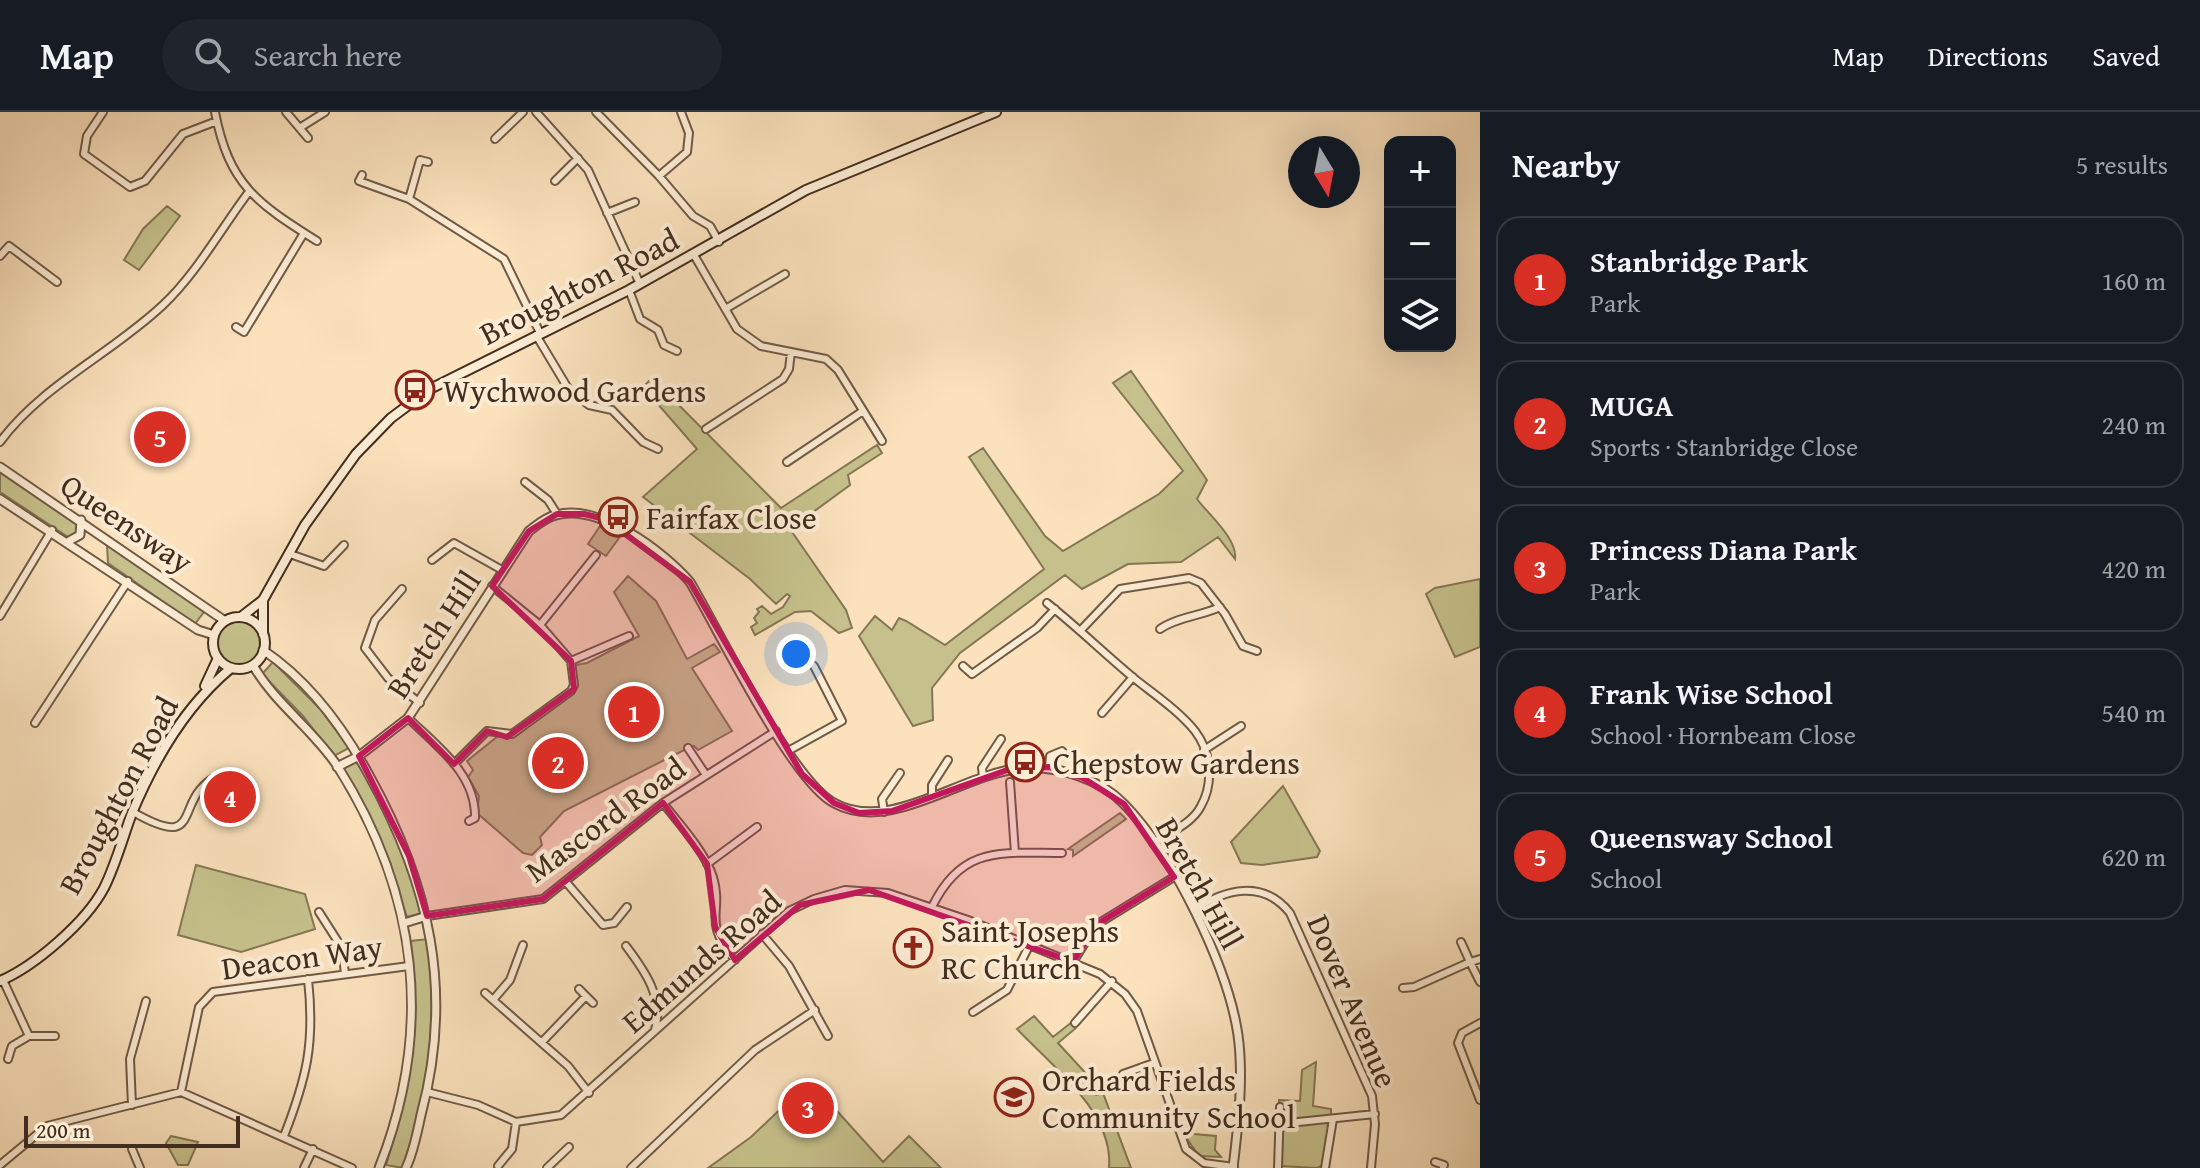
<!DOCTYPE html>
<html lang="en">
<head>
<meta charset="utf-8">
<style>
	body { margin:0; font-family:"Gentium Book Plus",serif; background:#20242c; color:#f1f3f6 }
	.controls { position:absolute; right:24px; top:24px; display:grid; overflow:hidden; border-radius:16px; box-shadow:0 8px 32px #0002 }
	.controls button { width:72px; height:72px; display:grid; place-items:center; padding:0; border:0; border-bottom:2px solid #363941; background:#171b24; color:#f1f3f6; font:40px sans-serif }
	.compass { position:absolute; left:1288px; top:24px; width:72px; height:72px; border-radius:50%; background:#171b24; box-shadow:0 8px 32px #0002; rotate:170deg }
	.scale { position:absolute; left:24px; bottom:20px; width:216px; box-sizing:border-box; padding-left:8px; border:4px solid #422d1e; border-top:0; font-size:22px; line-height:28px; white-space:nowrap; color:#422d1e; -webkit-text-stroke:6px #fcecd4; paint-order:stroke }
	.you { position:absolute; left:796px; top:542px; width:28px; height:28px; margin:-20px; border:6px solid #fff; border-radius:50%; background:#1a73e8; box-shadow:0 0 0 12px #1a73e833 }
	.badge { display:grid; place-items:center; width:52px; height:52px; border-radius:50%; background:#d93025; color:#fff; font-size:26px; font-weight:700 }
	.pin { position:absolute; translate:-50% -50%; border:4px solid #fff; box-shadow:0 2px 8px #0006 }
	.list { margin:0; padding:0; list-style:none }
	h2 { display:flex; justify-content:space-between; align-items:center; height:104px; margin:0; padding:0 32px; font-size:34px }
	h2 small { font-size:26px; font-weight:400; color:#9ea1a6 }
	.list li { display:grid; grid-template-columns:52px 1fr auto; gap:24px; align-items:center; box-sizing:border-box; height:128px; margin:0 16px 16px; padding:0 16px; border:2px solid #363941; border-radius:24px }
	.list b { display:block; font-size:30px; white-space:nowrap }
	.list p { margin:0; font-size:26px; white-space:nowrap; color:#9ea1a6 }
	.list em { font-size:26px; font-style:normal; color:#9ea1a6 }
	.icon { flex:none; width:44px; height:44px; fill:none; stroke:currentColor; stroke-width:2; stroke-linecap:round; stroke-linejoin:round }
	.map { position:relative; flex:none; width:1480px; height:1056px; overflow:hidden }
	header { display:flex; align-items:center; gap:48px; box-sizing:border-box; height:112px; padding:0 40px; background:#171b24; border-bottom:2px solid #363941 }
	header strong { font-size:38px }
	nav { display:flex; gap:44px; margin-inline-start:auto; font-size:28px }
	.search { width:560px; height:72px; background:#20242c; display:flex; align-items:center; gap:20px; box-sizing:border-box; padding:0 28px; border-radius:44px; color:#9ea1a6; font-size:30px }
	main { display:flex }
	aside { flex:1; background:#171b24 }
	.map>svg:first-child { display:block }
	.green { fill:#c6c18c; stroke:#847755; stroke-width:2 }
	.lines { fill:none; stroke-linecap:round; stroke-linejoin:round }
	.minor-casing { stroke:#705a46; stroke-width:10 }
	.tertiary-casing { stroke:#705a46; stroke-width:11 }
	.secondary-casing { stroke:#422d1e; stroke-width:12 }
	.minor { stroke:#fcecd4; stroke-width:6 }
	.tertiary { stroke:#fcecd4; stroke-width:7 }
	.secondary { stroke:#fcecd4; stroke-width:8 }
	.marked { fill:#c2185b; fill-opacity:0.2; stroke:#c2185b; stroke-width:6; stroke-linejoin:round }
	.labels { text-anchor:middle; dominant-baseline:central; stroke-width:8; stroke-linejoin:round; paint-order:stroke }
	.street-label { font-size:32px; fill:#422d1e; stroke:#fcecd4 }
	.poi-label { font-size:32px; fill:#422d1e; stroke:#fcecd4; text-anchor:start }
</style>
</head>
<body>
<header>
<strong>Map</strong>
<div class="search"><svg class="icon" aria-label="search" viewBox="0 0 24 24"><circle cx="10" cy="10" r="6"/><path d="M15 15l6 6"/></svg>Search here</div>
<nav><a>Map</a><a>Directions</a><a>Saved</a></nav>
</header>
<main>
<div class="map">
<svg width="1480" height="1056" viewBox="0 0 1480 1056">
	<rect width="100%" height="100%" fill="#fbe2bd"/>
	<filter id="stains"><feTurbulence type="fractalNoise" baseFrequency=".0025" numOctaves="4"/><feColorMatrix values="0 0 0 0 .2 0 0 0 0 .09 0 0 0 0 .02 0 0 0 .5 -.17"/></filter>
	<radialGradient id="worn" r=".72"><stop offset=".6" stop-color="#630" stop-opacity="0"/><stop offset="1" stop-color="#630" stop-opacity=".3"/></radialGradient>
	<path class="green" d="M167,94L180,104L139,158L124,148L143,117Z
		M1131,259L1207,368L1197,387C1208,402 1238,427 1235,447L1218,425L1181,450L1128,452L1082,477L1065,463L960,541L932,576L933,608L913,614L859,524L875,504L892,518L899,506L906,509L945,533L1044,457L969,345L983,336L1045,424L1063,439L1159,382L1183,359L1113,271Z
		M652,266L781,396L877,333L882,341L848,363L850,373L790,417L846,498L852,516L839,521L811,499L795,500L755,523L751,515L757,511L754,506L759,500L757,497L762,494L771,502L783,495L790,484L787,482L776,492L750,467L643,385L697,337L643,275Z
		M0,359L77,409L79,419L68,425L0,380Z
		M600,414L619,426L606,444L588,432Z
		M111,431L207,496L195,512L108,451L107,434Z
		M628,464L656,489L687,547L714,532L720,540L692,556L732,619L698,638L694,634L688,636L564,699L540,725L542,733L532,743L523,741L477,701L479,684L468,665L473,658L467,649L498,624H516L572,581L575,553L587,551L639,524L614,480Z
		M1480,467V535L1455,545L1426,482L1435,476Z
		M215 530a23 23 0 1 1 46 0a23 23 0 1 1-46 0Z
		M273,550L320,597L349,636L334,644L303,604L262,562Z
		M357,648L399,728L424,801L407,805L378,725L342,656Z
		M1283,674L1320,739L1317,745L1262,753L1241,751L1231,730Z
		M1120,701L1126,707L1073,744V738L1068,737Z
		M1169,725L1170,733L1201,786L1194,788C1185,773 1163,745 1163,729Z
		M196,753L305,782L315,817L241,840L178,823Z
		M428,827C437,908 429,979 403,1056L386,1053C411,977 419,908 411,829Z
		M1034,904L1053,925L1072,910L1075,912L1076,916L1058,931L1092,968L1087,975L1096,983L1103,981L1131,1056H1109C1114,1000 1051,953 1017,917Z
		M1316,950L1313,994L1331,997V1005L1282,1008L1283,993L1279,992V988L1300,989L1302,958Z
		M810,969L883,1050L909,1024L941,1056H708L751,1025Z
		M1330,1009L1323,1053L1317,1056L1280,1054L1281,1019H1286L1289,1012Z
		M1183,1021L1216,1024L1215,1038L1221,1045L1199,1044Z
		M171,1024L198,1030L188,1053H178L166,1031Z"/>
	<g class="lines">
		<g class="minor-casing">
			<path id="minor" d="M103,0L87,24L84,42L130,75L145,69L183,22L217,9
				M215,0C229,73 257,91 317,129
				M286,0L308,26
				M536,0L588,58L640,172
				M596,0L659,64
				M681,0L689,21L687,40L659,64L693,104L710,114L719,130
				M301,15L325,0
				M495,27L523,0
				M362,63L359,69L409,87L504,147L540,221
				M555,69L578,46
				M409,87L420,48L428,50
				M607,101L635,90
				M694,143L737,217L761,234L826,247L838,258L882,329
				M0,144L9,134L57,170
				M629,178L640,207L658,218L664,233L677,239
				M727,196L785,162
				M236,215L244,220L304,121
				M536,223L569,278L589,293L612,298L643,330L658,337
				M706,317L783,267L789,257L791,240
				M0,330C42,273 111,242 163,193C196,162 221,117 248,81
				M787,350L863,299
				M525,370L548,388L557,402
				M290,442L324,454L344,433
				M432,448L454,431L502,458
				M492,474L540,513L571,549L629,524
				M402,477L375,508L365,536L388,566L420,591
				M1047,491C1077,515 1105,542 1135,567C1155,583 1179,599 1195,619C1211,640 1214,671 1201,694C1192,712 1170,720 1153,731
				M0,504L52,418
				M540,513L596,443
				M1160,517C1177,505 1201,504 1220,495
				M1080,519L1120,477L1189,466L1201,471L1225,502L1243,534L1257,539
				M963,554L972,562L1037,516L1055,497
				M1102,601L1133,565
				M408,606C438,635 476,662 475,706L469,709
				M35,611L128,469
				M688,636L706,663
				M1204,638L1241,614
				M788,639L842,609L814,554
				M454,652L487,619L512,622L571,579L574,573L571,549
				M1049,655L1050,644L1062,639L1066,644
				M983,665L982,656L1001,627
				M1010,670L1015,741
				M932,683V673L948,648
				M663,691C680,713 704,738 713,765C724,802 701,808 735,848
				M133,700C203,740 174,691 212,667H236L248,684
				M884,700L882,687L900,661
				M707,752L757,715
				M566,770L603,813L614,811L627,795
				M932,795C962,733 1001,741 1062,741
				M1194,798C1225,777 1263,767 1290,801L1372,984L1375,1012L1371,1056
				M319,800L342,836L345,862
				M427,804L543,787L663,691L776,619
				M762,822L789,854L828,924
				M1461,830L1470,850L1480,847
				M626,834C645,859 664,886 655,918
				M1073,850L1096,813L1174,765
				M3,868L29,924H55
				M1403,876L1414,875L1470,850L1480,870
				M579,877L593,891
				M485,881L568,954L589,981
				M493,888L510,868L523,833
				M973,900L1007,878L1029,834
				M1075,911L1112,869
				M1480,911L1462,921L1458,931L1480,988
				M542,930L586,884
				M8,947L12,934L29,924
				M1123,962L1154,951
				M181,980L199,895L213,880L409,854
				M427,980L478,993L516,1010L561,1003L789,799L814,787L845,778L888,781L968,808L1100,862L1125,882L1137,899L1186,1037L1204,1051L1234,1055
				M132,993L130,947L146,889
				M1279,1012L1375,1002
				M284,1024C307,965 315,931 308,867
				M132,1037L140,1056
				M1435,1050L1444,1053L1443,1056
				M0,1053L47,1014L181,980L352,1056
				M498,1054L512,1037L516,1010
				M304,1056L313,1037
				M547,1056L569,1035
				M631,1056L755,938L815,898
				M1278,1056L1280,995
				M1325,1056L1333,1007"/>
		</g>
		<g class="tertiary-casing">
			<path id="tertiary" d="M0,355L225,509
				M0,387L198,518L214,523
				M69,429L80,423L81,408
				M263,538C309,569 343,615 369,663C430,773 454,880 421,1003C417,1021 414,1039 406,1056
				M253,553C274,591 314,618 338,655C418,782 434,917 379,1056
				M337,655L359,644L408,606L529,419C537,413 546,405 556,403C599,391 663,439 690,470C719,519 791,668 834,691C892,723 964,659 1025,656C1059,654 1100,667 1124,692C1173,742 1228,855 1238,923C1244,967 1238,1013 1233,1056
				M404,811L427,804"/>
		</g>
		<g class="secondary-casing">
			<path id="secondary" d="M263,488V522
				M241,505L263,488L305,413L356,342L391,306L430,277L629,178L806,78L996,0
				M213 531a26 26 0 1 1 52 0a26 26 0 1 1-52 0Z
				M205,574L218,546
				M0,869C35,854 86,810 104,776C116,752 123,725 132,701C155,646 185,594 231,556"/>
		</g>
		<use href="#minor" class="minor"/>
		<use href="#tertiary" class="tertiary"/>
		<use href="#secondary" class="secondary"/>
	</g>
	<path class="marked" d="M557,402H584L605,407L690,470L802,662L834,691L859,701L892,699L1010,657L1049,655L1083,666L1124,692L1174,765L1096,813L1073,850L869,778L800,793L735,848L715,815L707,752L663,691L543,787L427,804L409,744L359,644L408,606L454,652L487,619L507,625L574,577L571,549L492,474L529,419Z"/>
	<defs>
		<g id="bus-ring" transform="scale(2)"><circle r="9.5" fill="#fcecd4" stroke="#8f2418" stroke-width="1.5"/><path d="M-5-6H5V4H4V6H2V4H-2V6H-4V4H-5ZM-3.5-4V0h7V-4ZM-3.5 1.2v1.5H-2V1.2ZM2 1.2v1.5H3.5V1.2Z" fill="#8f2418"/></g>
		<g id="church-ring" transform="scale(2)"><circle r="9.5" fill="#fcecd4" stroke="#8f2418" stroke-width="1.5"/><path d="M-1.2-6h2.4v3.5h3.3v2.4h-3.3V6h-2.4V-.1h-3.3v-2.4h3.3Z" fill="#8f2418"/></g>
		<g id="school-ring" transform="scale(2)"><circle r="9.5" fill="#fcecd4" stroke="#8f2418" stroke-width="1.5"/><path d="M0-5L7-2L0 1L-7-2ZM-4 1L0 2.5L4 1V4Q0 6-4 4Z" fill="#8f2418"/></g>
	</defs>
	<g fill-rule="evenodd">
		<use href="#bus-ring" x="415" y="278"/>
		<use href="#bus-ring" x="618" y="405"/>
		<use href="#bus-ring" x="1025" y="650"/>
		<use href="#church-ring" x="913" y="836"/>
		<use href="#school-ring" x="1014" y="985"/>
	</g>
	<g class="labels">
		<g class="street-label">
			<text transform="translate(579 174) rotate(-27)">Broughton Road</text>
			<text transform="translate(127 411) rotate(34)">Queensway</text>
			<text transform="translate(433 522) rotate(-57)">Bretch Hill</text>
			<text transform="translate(118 683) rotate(-62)">Broughton Road</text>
			<text transform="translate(605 707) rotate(-36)">Mascord Road</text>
			<text transform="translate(1200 771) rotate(61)">Bretch Hill</text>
			<text transform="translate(302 845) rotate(-8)">Deacon Way</text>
			<text transform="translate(701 849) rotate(-41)">Edmunds Road</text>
			<text transform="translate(1353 889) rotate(67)">Dover Avenue</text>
		</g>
		<g class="poi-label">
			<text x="443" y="278">Wychwood Gardens</text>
			<text x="646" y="405">Fairfax Close</text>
			<text x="1053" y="650">Chepstow Gardens</text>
			<text x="941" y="818">Saint Josephs<tspan x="941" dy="37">RC Church</tspan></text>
			<text x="1042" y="967">Orchard Fields<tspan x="1042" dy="37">Community School</tspan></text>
		</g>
	</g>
	<rect width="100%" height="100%" filter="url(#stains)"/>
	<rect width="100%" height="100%" fill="url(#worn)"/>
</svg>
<div class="controls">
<button>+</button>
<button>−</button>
<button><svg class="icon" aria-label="layers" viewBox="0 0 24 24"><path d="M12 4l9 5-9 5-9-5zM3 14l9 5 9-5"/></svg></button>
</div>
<svg class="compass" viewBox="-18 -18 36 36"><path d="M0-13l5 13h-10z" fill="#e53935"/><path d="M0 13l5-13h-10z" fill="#9ea1a6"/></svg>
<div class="scale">200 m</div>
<div class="you"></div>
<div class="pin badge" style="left:634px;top:600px">1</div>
<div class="pin badge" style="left:558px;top:651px">2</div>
<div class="pin badge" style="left:808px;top:996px">3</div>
<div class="pin badge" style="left:230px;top:685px">4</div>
<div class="pin badge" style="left:160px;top:325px">5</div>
</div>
<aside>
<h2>Nearby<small>5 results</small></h2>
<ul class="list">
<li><span class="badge">1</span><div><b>Stanbridge Park</b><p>Park</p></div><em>160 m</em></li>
<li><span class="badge">2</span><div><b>MUGA</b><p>Sports · Stanbridge Close</p></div><em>240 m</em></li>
<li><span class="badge">3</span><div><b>Princess Diana Park</b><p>Park</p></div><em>420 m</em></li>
<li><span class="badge">4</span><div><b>Frank Wise School</b><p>School · Hornbeam Close</p></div><em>540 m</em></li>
<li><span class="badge">5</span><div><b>Queensway School</b><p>School</p></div><em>620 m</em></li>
</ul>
</aside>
</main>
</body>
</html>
